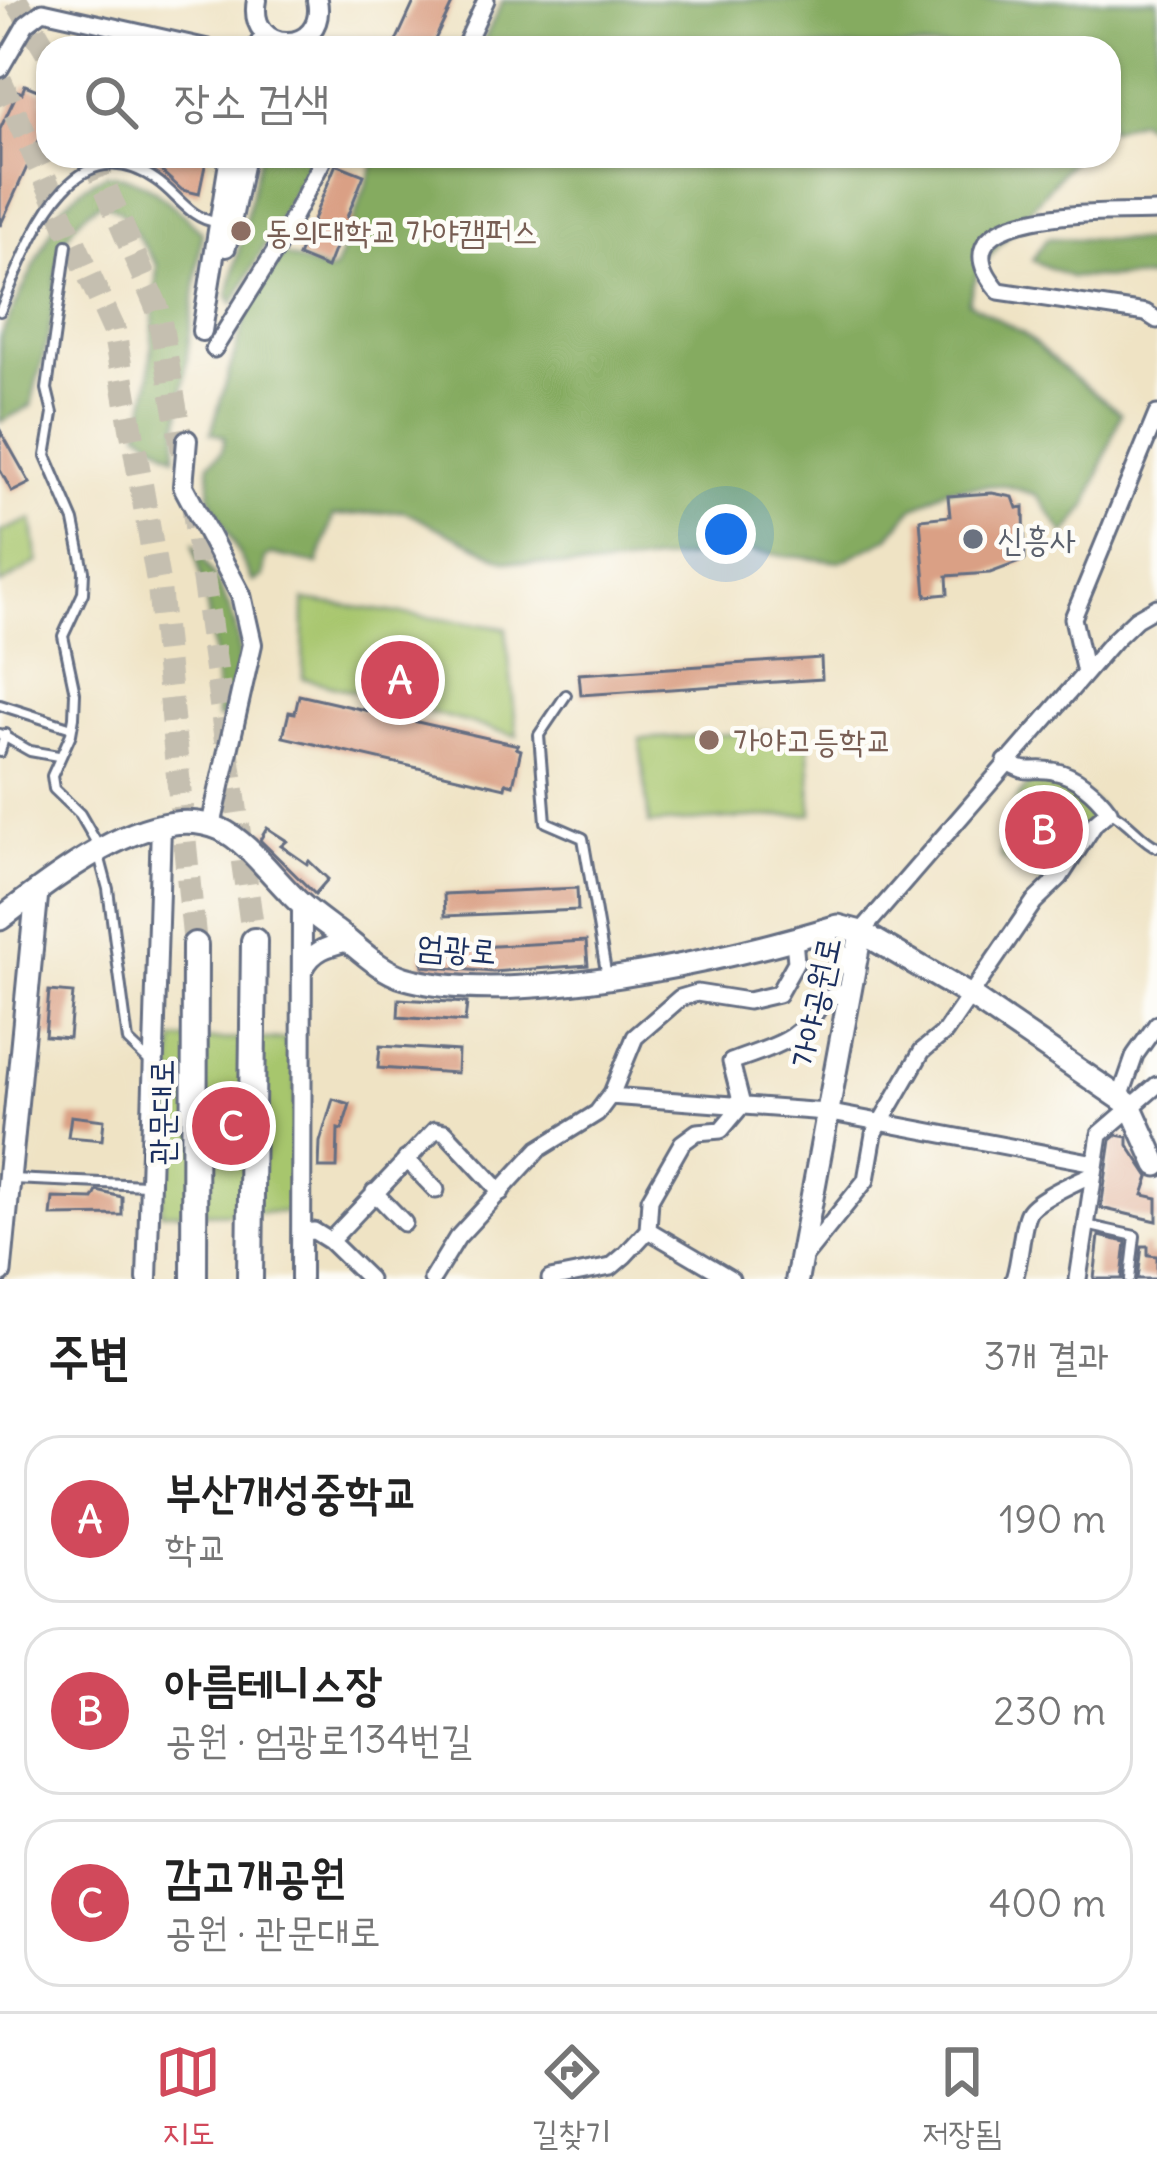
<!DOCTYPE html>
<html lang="ko">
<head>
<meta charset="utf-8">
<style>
	body { margin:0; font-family:Delius,"Poor Story",sans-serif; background:#f6f6f6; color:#222 }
	.you { position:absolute; left:726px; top:534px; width:42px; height:42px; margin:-30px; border:9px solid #fff; border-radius:50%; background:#1a73e8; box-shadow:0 0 0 18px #1a73e833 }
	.badge { display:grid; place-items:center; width:78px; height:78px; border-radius:50%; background:#d1495b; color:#fff; font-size:39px; font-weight:700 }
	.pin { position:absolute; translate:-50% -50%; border:6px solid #fff; box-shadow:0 3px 12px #0006 }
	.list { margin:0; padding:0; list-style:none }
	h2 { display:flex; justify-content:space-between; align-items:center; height:156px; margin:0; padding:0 48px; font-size:51px }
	h2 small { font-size:39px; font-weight:400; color:#767676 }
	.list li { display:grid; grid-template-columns:78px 1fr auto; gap:36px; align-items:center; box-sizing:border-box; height:168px; margin:0 24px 24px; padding:0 24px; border:3px solid #e0e0e0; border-radius:36px }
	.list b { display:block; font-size:45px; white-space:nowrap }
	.list p { margin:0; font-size:39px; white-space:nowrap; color:#767676 }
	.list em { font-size:39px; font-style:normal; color:#767676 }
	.icon { flex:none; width:66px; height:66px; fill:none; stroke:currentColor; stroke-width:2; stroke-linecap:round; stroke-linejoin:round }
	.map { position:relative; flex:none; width:1157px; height:1279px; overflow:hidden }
	.search { position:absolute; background:#fff; box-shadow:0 3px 9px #0004; left:36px; right:36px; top:36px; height:132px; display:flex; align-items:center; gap:30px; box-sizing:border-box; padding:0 42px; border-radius:36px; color:#767676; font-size:45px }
	.sheet { height:732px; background:#fff }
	nav { display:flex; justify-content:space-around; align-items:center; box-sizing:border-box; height:168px; border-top:3px solid #e0e0e0; background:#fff; font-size:33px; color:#767676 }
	nav a { display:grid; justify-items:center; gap:6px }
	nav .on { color:#d1495b }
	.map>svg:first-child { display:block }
	.green { fill:#a7c66d; stroke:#617a66; stroke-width:3 }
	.forest { fill:#85ab60; stroke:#506d5f; stroke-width:3 }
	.building { fill:#daa085 }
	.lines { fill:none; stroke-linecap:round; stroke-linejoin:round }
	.trunk-tunnel { stroke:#c5bfb0; stroke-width:24; stroke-dasharray:24 12; stroke-linecap:butt }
	.service-casing { stroke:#656e82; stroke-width:14 }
	.minor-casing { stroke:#656e82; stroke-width:21 }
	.tertiary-casing { stroke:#656e82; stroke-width:24 }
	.secondary-casing { stroke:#656e82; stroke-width:27 }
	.trunk-casing { stroke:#656e82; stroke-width:30 }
	.service { stroke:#fff; stroke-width:8 }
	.minor { stroke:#fff; stroke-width:15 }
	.tertiary { stroke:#fff; stroke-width:18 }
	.secondary { stroke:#fff; stroke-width:21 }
	.trunk { stroke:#fff; stroke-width:24 }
	.education-dot { fill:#8d6e63; stroke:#fdfcf7; stroke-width:4.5 }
	.worship-dot { fill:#6b7280; stroke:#fdfcf7; stroke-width:4.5 }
	.labels { text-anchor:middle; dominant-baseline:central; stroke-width:9; stroke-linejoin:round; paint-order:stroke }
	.education-label { font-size:33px; fill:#785e54; stroke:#fdfcf7; text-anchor:start }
	.worship-label { font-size:33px; fill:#5b616d; stroke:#fdfcf7; text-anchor:start }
	.street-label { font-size:33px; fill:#1b2f5e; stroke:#fdfcf7 }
</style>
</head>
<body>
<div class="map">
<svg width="1157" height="1279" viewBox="0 0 1157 1279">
	<rect width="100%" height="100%" fill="#fdfcf7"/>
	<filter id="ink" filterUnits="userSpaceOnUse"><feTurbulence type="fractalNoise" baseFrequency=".00833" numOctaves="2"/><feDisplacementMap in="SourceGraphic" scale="24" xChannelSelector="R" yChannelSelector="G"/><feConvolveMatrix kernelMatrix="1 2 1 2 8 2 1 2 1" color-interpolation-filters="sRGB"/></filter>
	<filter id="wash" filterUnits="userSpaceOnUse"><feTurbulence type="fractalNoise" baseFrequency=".004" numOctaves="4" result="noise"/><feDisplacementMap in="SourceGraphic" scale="48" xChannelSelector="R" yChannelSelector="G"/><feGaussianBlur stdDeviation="2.7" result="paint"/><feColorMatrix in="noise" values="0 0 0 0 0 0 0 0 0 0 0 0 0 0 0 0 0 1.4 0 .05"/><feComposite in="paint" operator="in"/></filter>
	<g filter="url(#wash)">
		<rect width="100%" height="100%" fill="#efe3c4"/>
		<path class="green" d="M32,519L38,562L0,585V532Z
			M304,600L506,628L517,736L303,678Z
			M808,730L812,814L649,824L640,739Z
			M1042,775L1064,778L1100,808L1045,885L1000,857C1006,822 1011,793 1042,775Z
			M296,1039L295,1212L161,1213L174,1040Z"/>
		<path class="forest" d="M503,0H1157V133L1139,120L1109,130V48H480Z
			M260,156H313L233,304L228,296Z
			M377,156H1076L979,269L968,302L1024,334L1074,378L1121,413L1087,506L1065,535L1037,495L1003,485L949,488L913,508L888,538L840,562L746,551L589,568L506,561L403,511L333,516L318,564L272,554L265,558L263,577L253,582L210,497L209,463C220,455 225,450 224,436L211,433L247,312L282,254L328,272L335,269Z
			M107,174C148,176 173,206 202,232L175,456L139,431L149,385L157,265L121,212L103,201C46,235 61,276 49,333C44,357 36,381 31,406L0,422V337L63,206L85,186Z
			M1157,237V278L1070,277L1032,260L1047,238L1147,241Z
			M193,542C229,600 260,651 222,719L217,717C218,659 207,598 193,542Z"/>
		<g id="blocks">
			<path class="building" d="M415,0H454L431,48H393Z
				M25,85L45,93L42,100L48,104V121L0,226V129L18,91L22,93Z
				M134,156H207L199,194L182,190L159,169Z
				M336,164L364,175L347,217L353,219L344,242L338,240L327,268L298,256Z
				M0,430L30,483L12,492L0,470Z
				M992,493L1013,497L1017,508L1024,507L1025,560L990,573L947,576L948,594L926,596L920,519L950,516L948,496Z
				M821,658L822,679L581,695L579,674Z
				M299,695L518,745L516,748L521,750L513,785L506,783L505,788L283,737L289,712L295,713Z
				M267,828L287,841L281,846L307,864L309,861L328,879L315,894L260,840Z
				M577,888L578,910L445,916L444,894Z
				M586,941L588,965L493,972L423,966L422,950Z
				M49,991L73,993L69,1038L45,1036Z
				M399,999L467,1003L465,1022L398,1017Z
				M380,1046L458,1051L457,1073L378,1068Z
				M333,1099L350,1104L342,1130L338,1129L337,1168H319L320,1142Z
				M71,1116L104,1120L102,1140L68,1137Z
				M1117,1135L1128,1137V1145L1149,1177L1143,1195L1157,1198V1221L1101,1208L1111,1140Z
				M97,1191L122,1197V1215L51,1216L53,1198L93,1199Z
				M1099,1236L1126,1242L1122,1279H1094Z
				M1142,1246H1148V1255L1157,1256V1279H1138Z"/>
		</g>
	</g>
	<g filter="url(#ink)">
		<use href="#blocks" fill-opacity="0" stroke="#656e82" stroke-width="3"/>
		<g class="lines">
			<path class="trunk-tunnel" d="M16,0L48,53
				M0,80L114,330L159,587L195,945
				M92,156L158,310L185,464
				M193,504L254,941"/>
			<g class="service-casing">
				<path id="service" d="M67,245L47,389L53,414L46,456L74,521L84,571L83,593L63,636L75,693L74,717L71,734L52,776L54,789L80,814L95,840L108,889L128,1041L152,1064
					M0,311C28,250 67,120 156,180C177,194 190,219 216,222
					M566,695L539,735L546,822L583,838L607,977
					M0,705L72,728
					M0,734L30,751L58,756
					M0,752L5,734
					M1109,811C1131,822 1140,840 1157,847
					M12,1179L146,1185
					M1086,1225L1135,1236L1130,1279"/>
			</g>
			<g class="minor-casing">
				<path id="minor" d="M257,48L259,42
					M464,48L486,0
					M0,69L26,24L43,11L208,48
					M1157,212C1117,214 924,204 999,291L1146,313L1157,320
					M214,349L276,250L325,156
					M1085,673L1073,618L1157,414
					M861,932L1114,640L1136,619L1157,607
					M610,1096L826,1112L1095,1163
					M1120,1098L1135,1055L1157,1024
					M406,1159L436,1190
					M374,1192L404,1223
					M648,1230L731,1279
					M302,1232L314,1231L330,1241L435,1130L445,1132L501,1192
					M330,1241L369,1279
					M804,1257L866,1180L874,1134L922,1051L945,1032L1034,902L1060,877L1095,823L1109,811C1096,793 1076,775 1053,771C1029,766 1031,777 1006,761
					M432,1279L457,1238L539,1149L597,1113L612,1093L635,1037L680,998L697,993L748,1001L778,994L796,962L794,939
					M550,1279L611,1267L625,1255L648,1230L650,1199L682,1143L697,1132L721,1130L742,1105L731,1062C775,1045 799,1044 823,1000L848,991
					M1014,1279C1021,1259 1021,1227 1028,1213C1035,1199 1079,1181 1094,1173
					M1078,1279L1100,1134L1157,1085"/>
			</g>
			<g class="tertiary-casing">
				<path id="tertiary" d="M257,0C246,56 328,56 317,0
					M226,247L245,156
					M202,331L230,156
					M187,440L183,486L241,595L252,644L211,826
					M304,968C314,949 329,946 349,941
					M147,1279L161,825
					M301,1279L302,905"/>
			</g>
			<g class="secondary-casing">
				<path id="secondary" d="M0,919C52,880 151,798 220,829C248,841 277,883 301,904C312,914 325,923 337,932C357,947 380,971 405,978C512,1009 731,959 838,926L861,932L969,995L1130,1105L1157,1165
					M811,934L826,941L852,968
					M0,1272L37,892
					M797,1279L861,932"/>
			</g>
			<g class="trunk-casing">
				<path id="trunk" d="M194,1279L195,945
					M250,1279L254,941"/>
			</g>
			<use href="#service" class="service"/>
			<use href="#minor" class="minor"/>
			<use href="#tertiary" class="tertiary"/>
			<use href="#secondary" class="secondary"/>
			<use href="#trunk" class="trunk"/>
		</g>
	</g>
	<g class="education-dot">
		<circle cx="241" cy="231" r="12"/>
		<circle cx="709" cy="740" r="12"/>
	</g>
	<circle class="worship-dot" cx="973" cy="539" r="12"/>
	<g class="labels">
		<g class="education-label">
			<text x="265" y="231">동의대학교 가야캠퍼스</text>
			<text x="733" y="740">가야고등학교</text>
		</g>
		<g class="worship-label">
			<text x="997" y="539">신흥사</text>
		</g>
		<g class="street-label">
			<text transform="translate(457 948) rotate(5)">엄광로</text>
			<text transform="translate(815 1002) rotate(-78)">가야공원로</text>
			<text transform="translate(161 1112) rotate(-90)">관문대로</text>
		</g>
	</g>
</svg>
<div class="you"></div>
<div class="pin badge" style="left:400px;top:680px">A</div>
<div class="pin badge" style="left:1044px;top:830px">B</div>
<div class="pin badge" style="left:231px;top:1126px">C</div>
<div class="search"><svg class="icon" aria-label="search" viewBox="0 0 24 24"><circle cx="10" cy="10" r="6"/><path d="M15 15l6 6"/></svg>장소 검색</div>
</div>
<section class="sheet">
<h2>주변<small>3개 결과</small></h2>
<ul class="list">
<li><span class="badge">A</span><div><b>부산개성중학교</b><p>학교</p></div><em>190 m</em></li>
<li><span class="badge">B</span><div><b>아름테니스장</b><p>공원 · 엄광로134번길</p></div><em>230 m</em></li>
<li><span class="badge">C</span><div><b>감고개공원</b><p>공원 · 관문대로</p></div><em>400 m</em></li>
</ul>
</section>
<nav>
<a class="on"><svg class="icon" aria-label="map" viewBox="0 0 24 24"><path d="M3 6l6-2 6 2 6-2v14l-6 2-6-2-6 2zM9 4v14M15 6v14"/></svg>지도</a>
<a><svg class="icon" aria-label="directions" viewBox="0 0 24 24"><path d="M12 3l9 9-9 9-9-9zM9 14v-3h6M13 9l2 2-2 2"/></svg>길찾기</a>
<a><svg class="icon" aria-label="saved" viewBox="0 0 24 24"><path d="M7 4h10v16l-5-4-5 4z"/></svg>저장됨</a>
</nav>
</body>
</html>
